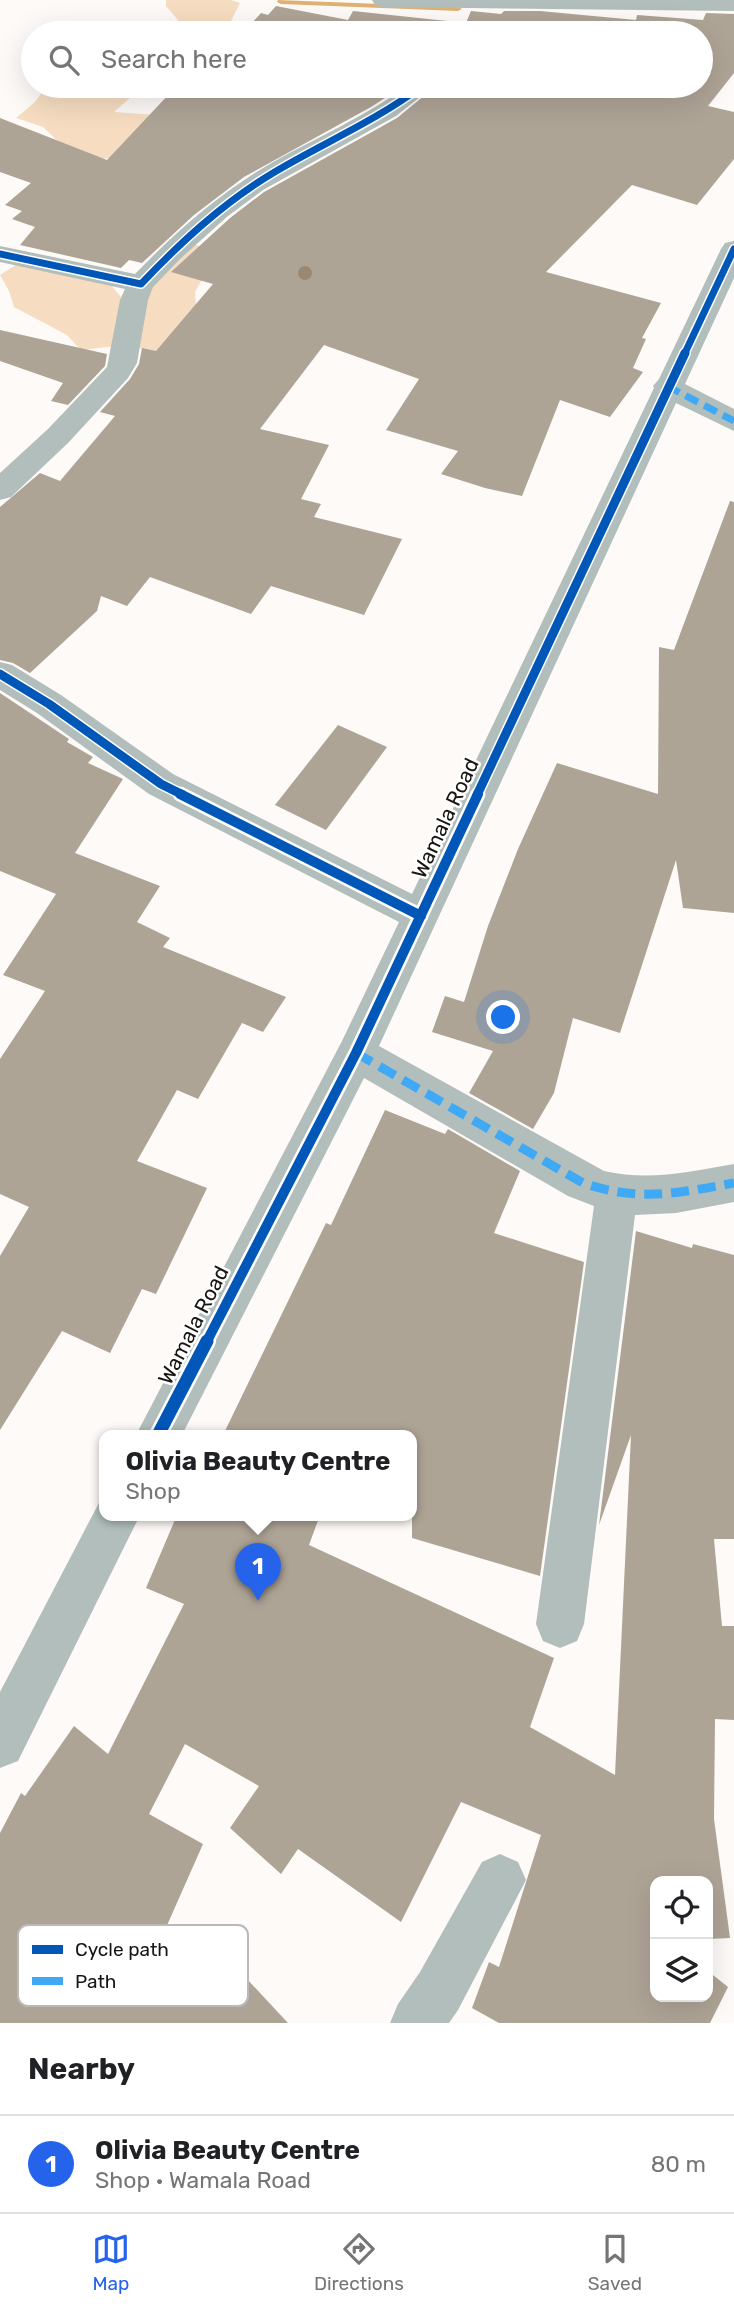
<!DOCTYPE html>
<html lang="en">
<head>
<meta charset="utf-8">
<style>
	body { margin:0; font-family:Rubik,sans-serif; background:#f2f2f2; color:#202124 }
	.controls { position:absolute; right:21px; bottom:21px; display:grid; overflow:hidden; border-radius:14px; box-shadow:0 7px 28px #0002 }
	.controls button { width:63px; height:63px; display:grid; place-items:center; padding:0; border:0; border-bottom:2px solid #e0e0e0; background:#fff; color:#202124; font:35px sans-serif }
	.you { position:absolute; left:504px; top:1018px; width:24px; height:24px; margin:-18px; border:5px solid #fff; border-radius:50%; background:#1a73e8; box-shadow:0 0 0 10px #1a73e833 }
	.badge { display:grid; place-items:center; width:46px; height:46px; border-radius:50%; background:#2563eb; color:#fff; font-size:23px; font-weight:700 }
	.pin { position:absolute; translate:-50% -58px; filter:drop-shadow(0 2px 4px #0008) }
	.pin::after { content:''; position:absolute; top:37px; width:24px; height:21px; background:inherit; clip-path:polygon(0 0,100% 0,50% 100%) }
	.popup { position:absolute; left:99px; top:1430px; width:318px; height:91px; box-sizing:border-box; display:grid; place-content:center; border-radius:14px; background:#fff; filter:drop-shadow(0 2px 5px #0005); font-size:23px; white-space:nowrap; color:#757577 }
	.popup b { font-size:26px; color:#202124 }
	.popup::after { content:''; position:absolute; left:50%; top:100%; margin-left:-14px; border:14px solid transparent; border-top-color:#fff }
	.list { margin:0; padding:0; list-style:none }
	h2 { display:flex; justify-content:space-between; align-items:center; height:91px; margin:0; padding:0 28px; font-size:30px }
	h2 small { font-size:23px; font-weight:400; color:#757577 }
	.list li { display:grid; grid-template-columns:46px 1fr auto; gap:21px; align-items:center; box-sizing:border-box; height:98px; padding:0 28px; border-top:2px solid #e0e0e0 }
	.list b { display:block; font-size:26px; white-space:nowrap }
	.list p { margin:0; font-size:23px; white-space:nowrap; color:#757577 }
	.list em { font-size:23px; font-style:normal; color:#757577 }
	.icon { flex:none; width:38px; height:38px; fill:none; stroke:currentColor; stroke-width:2; stroke-linecap:round; stroke-linejoin:round }
	.map { position:relative; flex:none; width:734px; height:2023px; overflow:hidden }
	.search { position:absolute; background:#fff; box-shadow:0 7px 28px #0002; left:21px; right:21px; top:21px; height:77px; display:flex; align-items:center; gap:18px; box-sizing:border-box; padding:0 24px; border-radius:38px; color:#757577; font-size:26px }
	.sheet { height:189px; background:#fff }
	nav { display:flex; justify-content:space-around; align-items:center; box-sizing:border-box; height:98px; border-top:2px solid #e0e0e0; background:#fff; font-size:19px; color:#757577 }
	nav a { display:grid; justify-items:center; gap:4px }
	nav .on { color:#2563eb }
	.map>svg:first-child { display:block }
	.green { fill:#f6ddc1 }
	.lines { fill:none; stroke-linecap:round; stroke-linejoin:round }
	.stream { fill:#e0b175; fill-rule:evenodd }
	.building { fill:#aea496 }
	.minor { fill:#b1bebc; fill-rule:evenodd }
	.quiet-far1 { stroke:#3fa9f5; stroke-width:7; stroke-dasharray:14 7; stroke-linecap:butt }
	.quiet { stroke:#3fa9f5; stroke-width:9; stroke-dasharray:18 9; stroke-linecap:butt }
	.cycleway-far3-casing { stroke:#fff; stroke-width:10 }
	.cycleway-far2-casing { stroke:#fff; stroke-width:12 }
	.cycleway-far1-casing { stroke:#fff; stroke-width:15 }
	.cycleway-casing { stroke:#fff; stroke-width:18 }
	.cycleway-far3 { stroke:#0057b8; stroke-width:7 }
	.cycleway-far2 { stroke:#0057b8; stroke-width:9 }
	.cycleway-far1 { stroke:#0057b8; stroke-width:10 }
	.cycleway { stroke:#0057b8; stroke-width:13 }
	.tree { fill:#998974 }
	.labels { text-anchor:middle; dominant-baseline:central; stroke-width:5; stroke-linejoin:round; paint-order:stroke }
	.street-label { font-size:21px; fill:#181613; stroke:#fff }
	.key { fill:#fff; stroke:#bab9b8; stroke-width:2 }
	.key-label { font-size:19px; fill:#181613 }
</style>
</head>
<body>
<div class="map">
<svg width="734" height="2023" viewBox="0 0 734 2023">
	<rect width="100%" height="100%" fill="#fdfaf7"/>
	<path class="green" d="M166,0H231L240,3L225,33H189L166,6Z
		M47,86H136L131,97L114,112L200,118L239,92L241,86H286L258,108L131,158L85,159L67,150L43,127L16,118L35,102Z
		M193,243L216,255L195,292L196,307L183,358L125,345L81,350L67,335L14,307L9,291L0,275L17,264L111,285L131,309Z"/>
	<g class="lines">
		<path class="stream" d="M278,0L458,7L462,9L458,11L281,4L277,2Z"/>
	</g>
	<path class="building" d="M276,6L348,20L353,11L466,23L471,11L501,14L504,11H540L636,20L637,15L703,20L706,13L734,14V73L708,106L734,112V159L697,205L632,185L546,272L661,303L642,338L646,339L633,368L643,372L610,417L560,400L522,496L485,488L441,474L458,451L386,430L419,379L324,345L260,429L329,445L301,499L321,504L314,517L402,539L364,615L271,586L251,614L150,577L127,606L101,596L97,611L30,673L13,663L0,660V507L40,473L60,481L115,416L100,412L130,379L139,364L142,348L156,351L213,284L171,272L230,218L264,192L397,118L436,86H701V33H243L261,13L268,15Z
		M166,86H403L371,107L244,177L194,215L142,263L129,260L121,268L20,245L35,227L12,219L22,211L5,205L31,183L0,172V118L107,160L171,92L162,90Z
		M0,330L107,354L105,366L68,405L51,401L63,383L0,361Z
		M730,501L734,502V913L683,908L676,860L620,1033L573,1018L554,1093L533,1129L469,1093L493,1051L432,1032L445,996L464,1002L488,926L518,849L557,763L658,794L659,647L674,650Z
		M0,693L69,739L67,742L93,757L88,763L123,779L75,853L160,886L137,922L170,938L163,947L286,997L263,1032L242,1023L198,1099L177,1090L137,1161L207,1188L156,1294L142,1289L110,1353L62,1331L0,1430V1256L29,1207L0,1194V1059L45,991L3,975L56,894L0,871Z
		M338,725L387,747L326,830L275,805Z
		M385,1110L445,1134L448,1129L520,1171L494,1233L584,1262L540,1576L412,1538V1435H223L326,1223L331,1225Z
		M636,1231L692,1248L693,1244L734,1255V1539H714L722,1626H734V1720L715,1719L714,1819L730,1938L708,1939V1881H655V1997H708V1971L728,1987L710,2023H499L472,2008L489,1962L499,1967L541,1835L461,1802L401,1922L298,1849L281,1874L230,1828L259,1786L185,1744L149,1814L203,1844L153,1957L211,1993L233,1964L288,2023H0V1833L21,1793L25,1796L74,1726L108,1754L184,1604L146,1588L177,1515H320L309,1545L554,1658L530,1727L615,1775L631,1435L599,1525Z"/>
	<g class="lines">
		<path class="minor" d="M372,0H734V11L383,7L375,5Z
			M407,86H434L396,116L263,190L228,216L180,259L153,287L148,300L137,363L128,378L68,443L11,497L0,500V473L48,429L107,367L120,300L125,289L0,262V246L135,274C174,234 215,197 263,168C310,140 362,119 407,86Z
			M734,241V278L685,384L734,409V431L676,403L379,1046L604,1171C649,1181 689,1172 734,1164V1202L676,1213L635,1215L584,1624L577,1641L560,1648L543,1641L536,1624L594,1206L568,1196L364,1078L182,1435H136L342,1041L399,922L149,794L37,713L0,690V662L12,665L61,695L173,774L412,894L654,388L653,386L659,379L721,249L725,243Z
			M104,1497V1515H140L18,1761L0,1768V1692L101,1499Z
			M500,1854L518,1862L526,1880L458,2010L449,2023H390L398,2004L420,1972L482,1862Z"/>
		<path class="quiet-far1" d="M667,386L734,421"/>
		<path class="quiet" d="M356,1053L583,1183C638,1202 678,1193 734,1183"/>
		<g class="cycleway-far3-casing">
			<path id="cycleway-far3" d="M0,254L141,284C181,242 223,203 273,173C323,143 376,121 422,86
				M684,355L734,249"/>
		</g>
		<g class="cycleway-far2-casing">
			<path id="cycleway-far2" d="M0,674L49,704L161,784L183,795
				M477,795L685,353"/>
		</g>
		<g class="cycleway-far1-casing">
			<path id="cycleway-far1" d="M180,794L421,916
				M206,1343L356,1053L478,794"/>
		</g>
		<g class="cycleway-casing">
			<path id="cycleway" d="M158,1435L207,1341"/>
		</g>
		<use href="#cycleway-far3" class="cycleway-far3"/>
		<use href="#cycleway-far2" class="cycleway-far2"/>
		<use href="#cycleway-far1" class="cycleway-far1"/>
		<use href="#cycleway" class="cycleway"/>
	</g>
	<circle class="tree" cx="305" cy="273" r="7"/>
	<g class="labels">
		<g class="street-label">
			<text transform="translate(445 818) rotate(-65)">Wamala Road</text>
			<text transform="translate(193 1325) rotate(-63)">Wamala Road</text>
		</g>
	</g>
	<rect x="18" y="1925" width="230" height="81" rx="10" class="key"/>
	<rect x="32" y="1945" width="31" height="9" fill="#0057b8"/>
	<rect x="32" y="1977" width="31" height="8" fill="#3fa9f5"/>
	<g class="key-label">
		<text x="75" y="1956">Cycle path</text>
		<text x="75" y="1988">Path</text>
	</g>
</svg>
<div class="controls">
<button><svg class="icon" aria-label="locate" viewBox="0 0 24 24"><circle cx="12" cy="12" r="6"/><path d="M12 2v4M12 18v4M2 12h4M18 12h4"/></svg></button>
<button><svg class="icon" aria-label="layers" viewBox="0 0 24 24"><path d="M12 4l9 5-9 5-9-5zM3 14l9 5 9-5"/></svg></button>
</div>
<div class="you"></div>
<div class="pin badge" style="left:258px;top:1601px">1</div>
<div class="popup"><b>Olivia Beauty Centre</b>Shop</div>
<div class="search"><svg class="icon" aria-label="search" viewBox="0 0 24 24"><circle cx="10" cy="10" r="6"/><path d="M15 15l6 6"/></svg>Search here</div>
</div>
<section class="sheet">
<h2>Nearby<small></small></h2>
<ul class="list">
<li><span class="badge">1</span><div><b>Olivia Beauty Centre</b><p>Shop · Wamala Road</p></div><em>80 m</em></li>
</ul>
</section>
<nav>
<a class="on"><svg class="icon" aria-label="map" viewBox="0 0 24 24"><path d="M3 6l6-2 6 2 6-2v14l-6 2-6-2-6 2zM9 4v14M15 6v14"/></svg>Map</a>
<a><svg class="icon" aria-label="directions" viewBox="0 0 24 24"><path d="M12 3l9 9-9 9-9-9zM9 14v-3h6M13 9l2 2-2 2"/></svg>Directions</a>
<a><svg class="icon" aria-label="saved" viewBox="0 0 24 24"><path d="M7 4h10v16l-5-4-5 4z"/></svg>Saved</a>
</nav>
</body>
</html>
